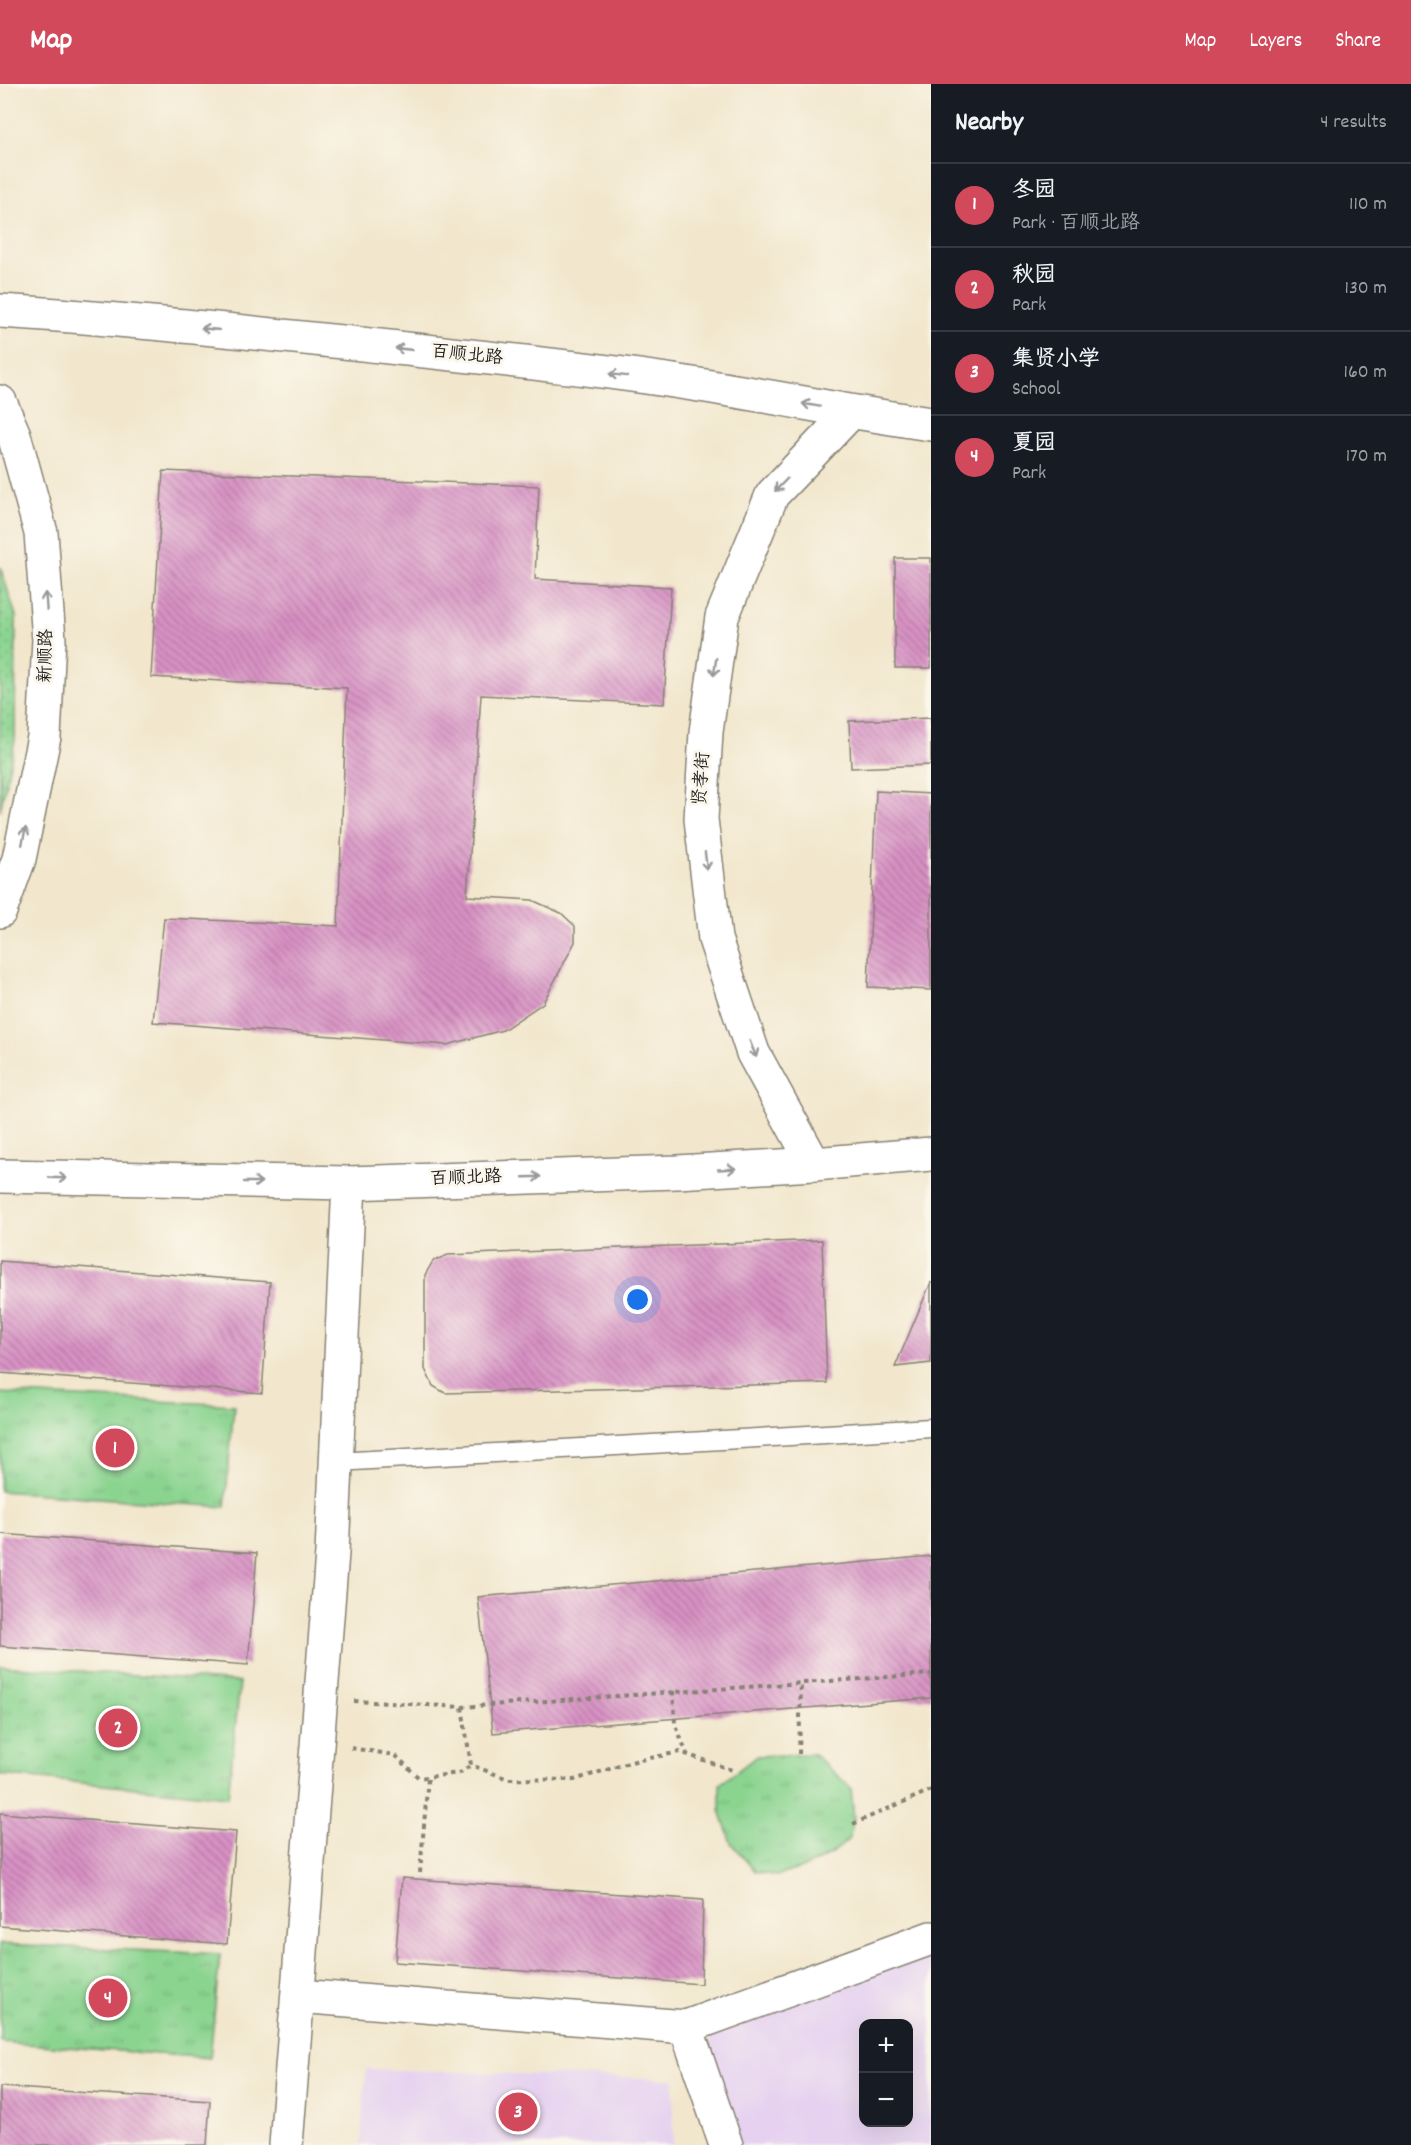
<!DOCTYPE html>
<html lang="en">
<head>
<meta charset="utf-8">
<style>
	body { margin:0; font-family:Dekko,"LXGW WenKai TC",sans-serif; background:#242831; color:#f1f3f6 }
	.controls { position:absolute; right:18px; bottom:18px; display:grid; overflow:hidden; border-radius:12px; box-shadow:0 6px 24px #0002 }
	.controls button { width:54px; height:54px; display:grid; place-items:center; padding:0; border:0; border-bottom:2px solid #363941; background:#171b24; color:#f1f3f6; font:30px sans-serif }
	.you { position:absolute; left:638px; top:1216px; width:21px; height:21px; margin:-15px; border:4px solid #fff; border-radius:50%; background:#1a73e8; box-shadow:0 0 0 9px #1a73e833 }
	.badge { display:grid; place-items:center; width:39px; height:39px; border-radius:50%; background:#d1495b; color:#fff; font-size:20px; font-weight:700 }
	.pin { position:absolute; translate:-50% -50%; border:3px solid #fff; box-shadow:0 2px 6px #0006 }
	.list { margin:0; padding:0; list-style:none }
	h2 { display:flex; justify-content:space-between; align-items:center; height:78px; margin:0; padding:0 24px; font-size:26px }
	h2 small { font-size:20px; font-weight:400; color:#9ea1a6 }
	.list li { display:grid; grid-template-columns:39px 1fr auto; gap:18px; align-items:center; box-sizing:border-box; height:84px; padding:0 24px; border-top:2px solid #363941 }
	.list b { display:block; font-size:22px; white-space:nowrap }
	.list p { margin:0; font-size:20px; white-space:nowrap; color:#9ea1a6 }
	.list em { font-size:20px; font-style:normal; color:#9ea1a6 }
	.map { position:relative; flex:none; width:931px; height:2061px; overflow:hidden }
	header { display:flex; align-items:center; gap:36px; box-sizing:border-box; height:84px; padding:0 30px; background:#d1495b; color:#fff }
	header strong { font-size:28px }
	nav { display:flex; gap:33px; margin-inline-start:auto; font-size:21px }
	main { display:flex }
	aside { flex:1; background:#171b24 }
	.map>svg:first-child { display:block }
	.built { fill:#e6d2f0; fill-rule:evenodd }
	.grass { fill:url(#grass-dots); stroke:#547856; stroke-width:1.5 }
	.park { fill:url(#park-tufts); stroke:#547856; stroke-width:1.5 }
	.building { fill:url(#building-back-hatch) }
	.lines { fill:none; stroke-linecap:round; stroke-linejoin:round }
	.lane-casing { stroke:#878274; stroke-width:21 }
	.street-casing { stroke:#878274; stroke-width:36 }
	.secondary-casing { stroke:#878274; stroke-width:36 }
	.path { stroke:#878274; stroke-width:4; stroke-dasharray:4.5 4.5; stroke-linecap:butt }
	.lane { stroke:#fff; stroke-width:18 }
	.street { stroke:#fff; stroke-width:33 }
	.secondary { stroke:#fff; stroke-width:33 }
	.oneway { stroke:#999 }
	.labels { text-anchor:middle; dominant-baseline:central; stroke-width:6; stroke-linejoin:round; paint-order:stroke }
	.street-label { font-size:18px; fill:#1c1c1c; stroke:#fbf7ec }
</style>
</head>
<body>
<header>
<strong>Map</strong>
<nav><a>Map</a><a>Layers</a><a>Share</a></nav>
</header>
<main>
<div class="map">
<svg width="931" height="2061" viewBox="0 0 931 2061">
	<defs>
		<pattern id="grass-dots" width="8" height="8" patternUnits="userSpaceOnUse" patternTransform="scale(1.5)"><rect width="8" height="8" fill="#8bd490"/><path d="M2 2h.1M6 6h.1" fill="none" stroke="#77b57c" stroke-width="1.8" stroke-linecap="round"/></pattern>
		<pattern id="park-tufts" width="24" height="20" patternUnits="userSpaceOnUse" patternTransform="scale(1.5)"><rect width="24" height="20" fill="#8bd490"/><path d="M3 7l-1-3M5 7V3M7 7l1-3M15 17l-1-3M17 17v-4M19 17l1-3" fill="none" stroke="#77b57c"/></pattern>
		<pattern id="building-back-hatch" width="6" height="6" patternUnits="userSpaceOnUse" patternTransform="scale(1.5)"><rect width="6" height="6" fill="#d891c4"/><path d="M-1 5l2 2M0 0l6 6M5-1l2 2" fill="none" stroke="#ae769e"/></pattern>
	</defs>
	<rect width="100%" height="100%" fill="#fbf7ec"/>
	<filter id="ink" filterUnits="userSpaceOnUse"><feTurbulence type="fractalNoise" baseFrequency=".0167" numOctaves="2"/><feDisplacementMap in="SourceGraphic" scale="12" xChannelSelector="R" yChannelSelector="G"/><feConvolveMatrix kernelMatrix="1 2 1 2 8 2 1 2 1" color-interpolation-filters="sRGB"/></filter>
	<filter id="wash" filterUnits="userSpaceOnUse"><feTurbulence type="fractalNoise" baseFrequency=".008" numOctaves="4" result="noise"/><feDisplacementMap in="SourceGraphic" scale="24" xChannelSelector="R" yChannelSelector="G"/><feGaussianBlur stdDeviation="1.35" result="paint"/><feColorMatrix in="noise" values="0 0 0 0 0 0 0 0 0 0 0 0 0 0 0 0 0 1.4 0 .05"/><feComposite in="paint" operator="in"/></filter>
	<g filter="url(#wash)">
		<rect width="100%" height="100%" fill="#f2e7cd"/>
		<path class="built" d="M931,1854V2061H714L709,1935ZM864,1940H908V2038H864Z
			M366,1985L674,1995L673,2061H361Z"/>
		<path class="grass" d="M0,482L16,532L15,656L0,728Z"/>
		<path class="park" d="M0,1309L234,1321L225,1423L0,1407Z
			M0,1582L240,1598L228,1713L0,1691Z
			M814,1670L851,1704L854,1735L849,1755L831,1770L808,1782L776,1792L755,1787L731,1759L720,1726V1700L757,1672Z
			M0,1860L220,1870L210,1974L0,1958Z"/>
		<g id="blocks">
			<path class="building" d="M163,387L539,402L535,495L671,503L664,620L481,611L467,812L532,816L561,829L575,842V858L543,919L503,946L447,961L153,938L164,834L338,842L347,604L151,593Z
				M895,474H931V584H895Z
				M931,634V681L851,684L849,637Z
				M876,707L931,710V906L868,903Z
				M822,1156L827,1299L445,1309L433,1302L425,1285V1191L433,1177L448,1171Z
				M0,1177L270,1198L262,1309L0,1289Z
				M931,1198V1279L895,1283Z
				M0,1450L257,1469L248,1581L0,1562Z
				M931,1472V1614L493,1649L478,1513Z
				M0,1729L236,1748L227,1860L0,1842Z
				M402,1794L703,1816L701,1900L395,1878Z
				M0,2003L210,2017L207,2061H0Z"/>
		</g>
	</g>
	<g filter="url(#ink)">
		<use href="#blocks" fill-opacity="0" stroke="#878274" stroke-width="1.5"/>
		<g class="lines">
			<g class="lane-casing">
				<path id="lane" d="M336,1378L931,1344"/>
			</g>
			<g class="street-casing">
				<path id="street" d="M814,1080L753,969L715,855L701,735L706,648L722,533L772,411L850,329
					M298,1912L686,1943L931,1854
					M686,1943L726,2061
					M286,2061L332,1469L349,1099"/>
			</g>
			<g class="secondary-casing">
				<path id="secondary" d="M0,227C127,235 254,249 380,262C486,274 593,284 699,301C776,313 853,329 931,340
					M0,318L14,351L41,449L49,556L44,653L19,775L0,827
					M0,1092L349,1099L677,1088L814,1080L931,1070"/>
			</g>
			<path class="path" d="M673,1607L675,1639L687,1670
				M354,1617L462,1623L931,1590
				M462,1623L471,1681L508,1695L574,1696L635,1677L680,1668L735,1687
				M351,1664L395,1671L419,1694L460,1689L471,1681
				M799,1670L801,1598
				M853,1740L931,1706
				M420,1789L428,1693"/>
			<use href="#lane" class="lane"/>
			<use href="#street" class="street"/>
			<use href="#secondary" class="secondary"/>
		</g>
		<defs><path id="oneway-shaft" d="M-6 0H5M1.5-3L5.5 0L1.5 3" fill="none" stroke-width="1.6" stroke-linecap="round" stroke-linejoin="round" transform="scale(1.5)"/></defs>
		<g class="oneway">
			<use href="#oneway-shaft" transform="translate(210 245) rotate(-174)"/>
			<use href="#oneway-shaft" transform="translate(404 265) rotate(-174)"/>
			<use href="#oneway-shaft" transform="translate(618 291) rotate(-173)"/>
			<use href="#oneway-shaft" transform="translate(811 321) rotate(-170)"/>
			<use href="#oneway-shaft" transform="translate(781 401) rotate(134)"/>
			<use href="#oneway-shaft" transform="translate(46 517) rotate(-94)"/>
			<use href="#oneway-shaft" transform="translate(715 583) rotate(98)"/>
			<use href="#oneway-shaft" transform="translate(24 752) rotate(-78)"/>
			<use href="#oneway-shaft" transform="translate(706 777) rotate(83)"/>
			<use href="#oneway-shaft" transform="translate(753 965) rotate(68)"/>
			<use href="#oneway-shaft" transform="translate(727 1085) rotate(-3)"/>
			<use href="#oneway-shaft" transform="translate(532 1093) rotate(-2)"/>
			<use href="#oneway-shaft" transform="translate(58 1094) rotate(2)"/>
			<use href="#oneway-shaft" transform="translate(253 1098)"/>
		</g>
	</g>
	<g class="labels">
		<g class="street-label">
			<text transform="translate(467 272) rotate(6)">百顺北路</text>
			<text transform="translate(47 572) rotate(-89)">新顺路</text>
			<text transform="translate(703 695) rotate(-86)">贤孝街</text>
			<text transform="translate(466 1095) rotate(-2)">百顺北路</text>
		</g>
	</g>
</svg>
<div class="controls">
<button>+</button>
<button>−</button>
</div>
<div class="you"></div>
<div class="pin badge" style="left:115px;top:1364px">1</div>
<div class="pin badge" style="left:118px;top:1644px">2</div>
<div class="pin badge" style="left:518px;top:2028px">3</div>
<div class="pin badge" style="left:108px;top:1914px">4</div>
</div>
<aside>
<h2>Nearby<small>4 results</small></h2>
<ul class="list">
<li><span class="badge">1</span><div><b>冬园</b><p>Park · 百顺北路</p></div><em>110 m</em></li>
<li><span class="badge">2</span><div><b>秋园</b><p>Park</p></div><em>130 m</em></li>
<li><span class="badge">3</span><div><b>集贤小学</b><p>School</p></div><em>160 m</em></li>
<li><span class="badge">4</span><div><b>夏园</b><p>Park</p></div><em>170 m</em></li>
</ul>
</aside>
</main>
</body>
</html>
